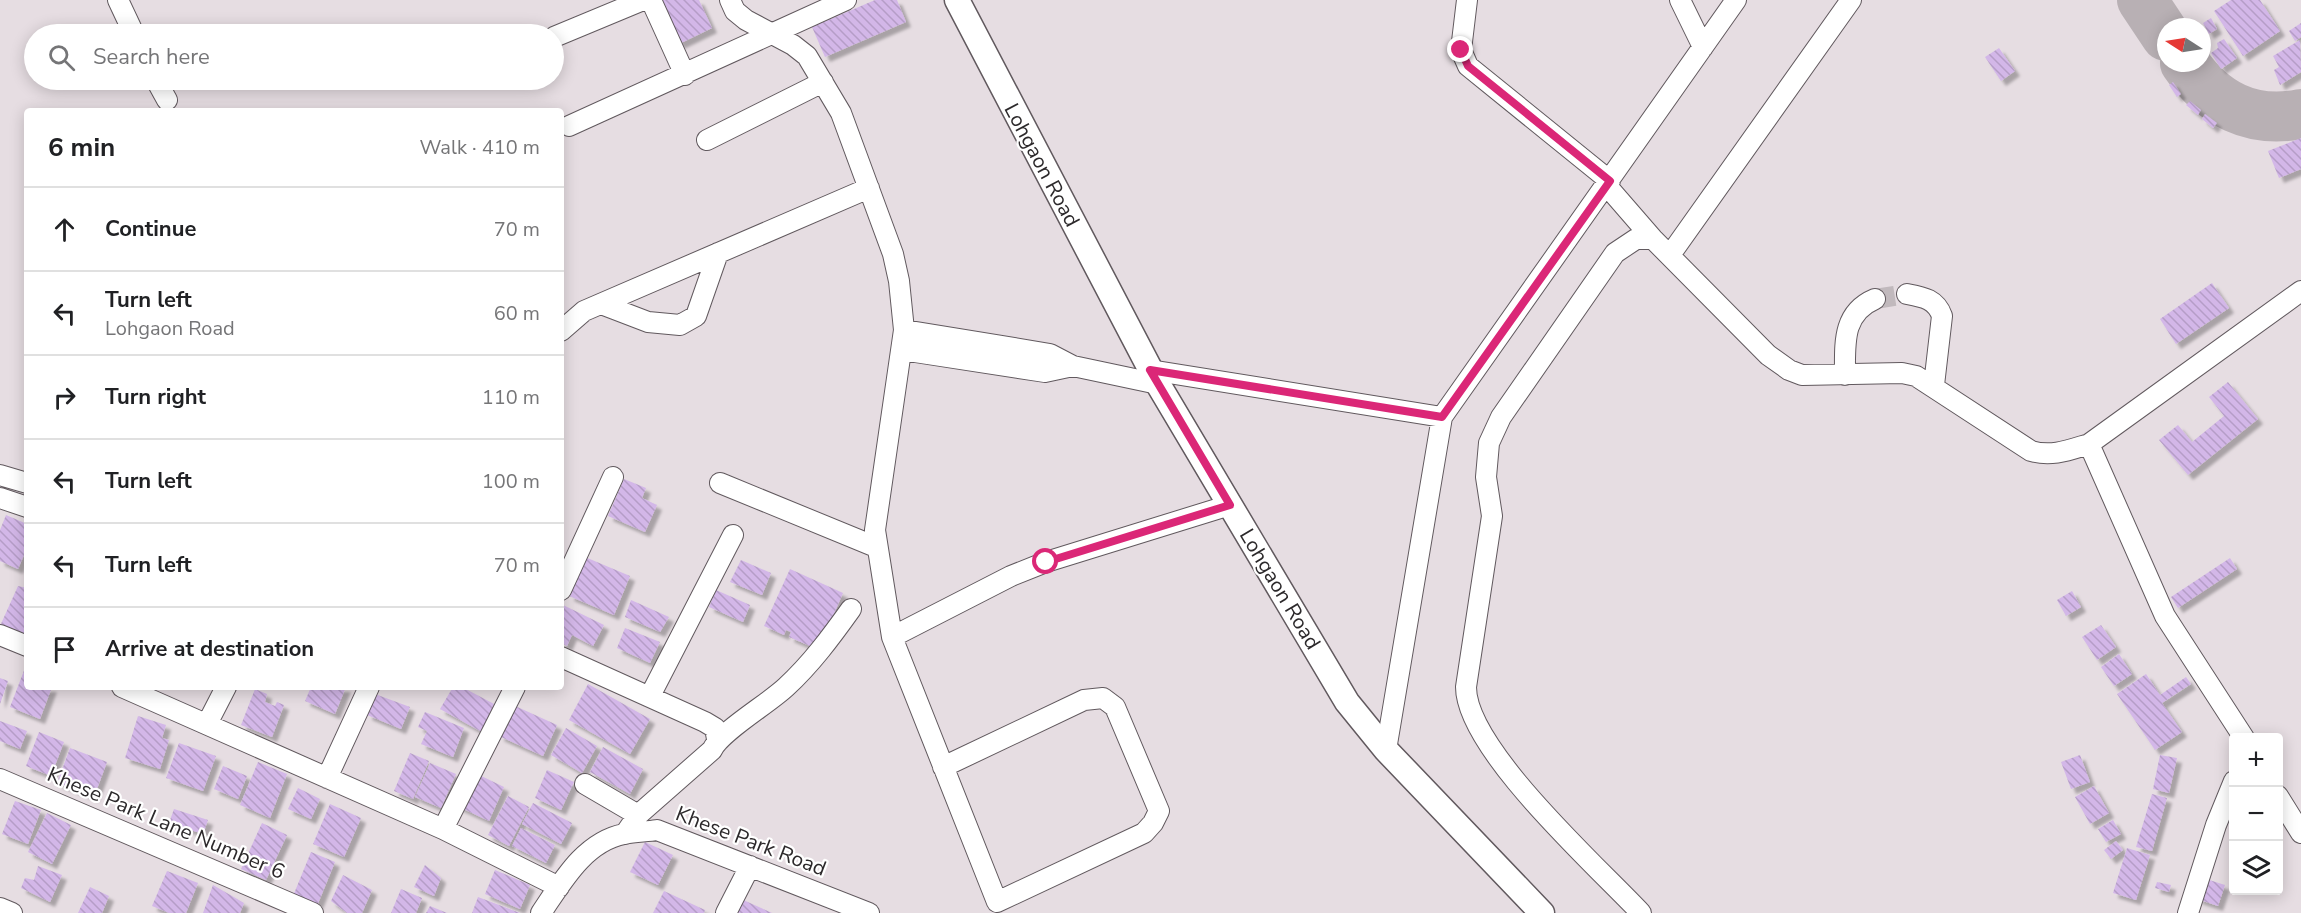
<!DOCTYPE html>
<html lang="en">
<head>
<meta charset="utf-8">
<style>
	body { margin:0; font-family:"Nunito Sans",sans-serif; background:#f6f6f6; color:#202124 }
	.controls { position:absolute; right:18px; bottom:18px; display:grid; overflow:hidden; border-radius:6px; box-shadow:0 3px 15px #0003 }
	.controls button { width:54px; height:54px; display:grid; place-items:center; padding:0; border:0; border-bottom:2px solid #e0e0e0; background:#fff; color:#202124; font:30px sans-serif }
	.compass { position:absolute; left:2157px; top:18px; width:54px; height:54px; border-radius:50%; background:#fff; box-shadow:0 3px 15px #0003; rotate:282deg }
	.stop { position:absolute; width:18px; height:18px; margin:-14px; border:4px solid #db2777; border-radius:50%; background:#fff }
	.stop.end { background:#db2777; border-color:#fff; box-shadow:0 2px 6px #0008 }
	.list { margin:0; padding:0; list-style:none }
	h2 { display:flex; justify-content:space-between; align-items:center; height:78px; margin:0; padding:0 24px; font-size:26px }
	h2 small { font-size:20px; font-weight:400; color:#757577 }
	.list li { display:grid; grid-template-columns:39px 1fr auto; gap:18px; align-items:center; box-sizing:border-box; height:84px; padding:0 24px; border-top:2px solid #e0e0e0 }
	.list b { display:block; font-size:22px; white-space:nowrap }
	.list p { margin:0; font-size:20px; white-space:nowrap; color:#757577 }
	.list em { font-size:20px; font-style:normal; color:#757577 }
	.icon { flex:none; width:33px; height:33px; fill:none; stroke:currentColor; stroke-width:2; stroke-linecap:round; stroke-linejoin:round }
	.map { position:relative; flex:none; width:2301px; height:913px; overflow:hidden }
	.search { position:absolute; background:#fff; box-shadow:0 3px 15px #0003; left:24px; top:24px; width:540px; height:66px; display:flex; align-items:center; gap:15px; box-sizing:border-box; padding:0 21px; border-radius:33px; color:#757577; font-size:22px }
	.panel { position:absolute; background:#fff; box-shadow:0 3px 15px #0003; left:24px; top:108px; width:540px; height:582px; border-radius:6px }
	.map>svg:first-child { display:block }
	.lines { fill:none; stroke-linecap:round; stroke-linejoin:round }
	.taxiway { stroke:#b8b0b4; stroke-width:50 }
	.building { fill:url(#building-back-hatch); filter:url(#shadow) }
	.minor-tunnel { stroke:#c1b9bd; stroke-width:20; stroke-dasharray:20 10; stroke-linecap:butt }
	.minor-casing { stroke:#61595e; stroke-width:22 }
	.major-casing { stroke:#61595e; stroke-width:27 }
	.minor { stroke:#fff; stroke-width:20 }
	.major { stroke:#fff; stroke-width:24 }
	.route { stroke:#db2777; stroke-width:8 }
	.labels { text-anchor:middle; dominant-baseline:central; stroke-width:4.5; stroke-linejoin:round; paint-order:stroke }
	.street-label { font-size:21px; fill:#2c292b; stroke:#fff }
</style>
</head>
<body>
<div class="map">
<svg width="2301" height="913" viewBox="0 0 2301 913">
	<defs>
		<pattern id="building-back-hatch" width="6" height="6" patternUnits="userSpaceOnUse" patternTransform="scale(1.5)"><rect width="6" height="6" fill="#d3b7e8"/><path d="M-1 5l2 2M0 0l6 6M5-1l2 2" fill="none" stroke="#b59dc7"/></pattern>
		<filter id="shadow"><feDropShadow dx="5" dy="5" stdDeviation="1.5" flood-color="#0004"/></filter>
	</defs>
	<rect width="100%" height="100%" fill="#e6dde2"/>
	<g class="lines">
		<path class="taxiway" d="M2142,0L2166,36
			M2185,63C2213,104 2251,124 2301,114"/>
	</g>
	<path class="building" d="M659,0H699L712,28L679,44Z
		M875,0H897L906,22L825,57L812,27Z
		M2231,0H2260L2280,31L2243,56L2214,11Z
		M2211,18L2217,29L2209,34L2203,23Z
		M2301,23V37L2295,41L2289,31Z
		M2224,39L2237,58L2221,69L2211,53L2218,48L2217,43Z
		M2300,40L2301,72L2280,85L2274,70L2279,67L2273,56Z
		M1999,48L2015,71L2001,81L1985,57Z
		M2173,82L2181,94L2177,97L2169,85Z
		M2190,101L2201,110L2198,115L2186,105Z
		M2205,114L2217,123L2213,128L2202,119Z
		M2301,138V169L2279,178L2268,151Z
		M2212,283L2229,308L2176,344L2160,319Z
		M2228,382L2258,419L2188,475L2159,440L2178,425L2192,442L2224,416L2209,397Z
		M624,479L646,488L642,498L657,505L645,532L608,516Z
		M6,515L27,524V548L18,569L0,561V530Z
		M585,557L630,576L614,615L569,596Z
		M2230,558L2237,569L2178,608L2171,597Z
		M741,560L771,573L762,595L730,582Z
		M790,569L843,593L820,646L812,642L810,646L789,637L791,632L786,630L784,635L764,626Z
		M18,586L27,588V636L0,626Z
		M716,590L750,605L743,622L709,607Z
		M2072,591L2081,607L2066,616L2057,600Z
		M631,600L669,617L660,632L625,617Z
		M561,604L604,625L593,646L572,635L567,646L561,643Z
		M2101,625L2116,647L2097,660L2082,637Z
		M625,628L660,642L650,663L617,648Z
		M2119,654L2132,674L2114,686L2101,667Z
		M25,668L27,687H52L40,719L10,707Z
		M2146,674L2160,695L2186,677L2191,684L2162,703L2182,732L2155,750L2117,694Z
		M0,678L8,681L0,704Z
		M588,684L650,719L630,754L569,720Z
		M311,687H346L335,714L305,701Z
		M453,687H462L494,704L482,732L440,709Z
		M255,689L267,694L265,702L275,706L277,702L284,705L272,737L241,725Z
		M375,694L410,707L401,729L367,715Z
		M513,705L557,725L543,756L499,736Z
		M425,712L464,728L453,757L421,744L427,731L418,727Z
		M138,716L166,725L162,738L169,740L160,769L125,758Z
		M0,721L27,731L20,749L0,741Z
		M566,728L597,746L582,773L551,755Z
		M39,732L64,742L51,776L26,766Z
		M179,743L216,756L203,791L166,778Z
		M603,747L643,769L630,794L590,772Z
		M70,748L107,762L94,797L57,783Z
		M410,753L429,761L413,799L394,791Z
		M2080,755L2090,782L2071,789L2061,762Z
		M2160,755L2177,758L2169,793L2153,789Z
		M258,762L287,774L270,818L240,805Z
		M430,763L456,774L441,808L415,797Z
		M223,766L247,776L238,799L214,789Z
		M547,770L574,782L561,810L535,798Z
		M473,772L504,787L489,821L457,806Z
		M2094,786L2109,813L2090,824L2075,797Z
		M298,788L320,799L311,819L288,809Z
		M2152,794L2167,798L2152,851L2136,847Z
		M508,796L529,807L509,846L488,835Z
		M15,801L41,810L28,844L2,834Z
		M533,803L572,823L561,844L522,824Z
		M330,804L361,818L344,857L313,844Z
		M174,809L208,820L203,834L169,823Z
		M47,813L71,825L52,864L28,852Z
		M2113,820L2121,834L2106,842L2098,829Z
		M262,823L287,835L266,880L241,869Z
		M521,828L555,845L546,863L512,846Z
		M2116,841L2123,850L2111,859L2104,850Z
		M645,842L673,855L658,885L630,872Z
		M2127,848L2150,855L2136,900L2113,893Z
		M311,852L335,862L317,906L293,896Z
		M425,865L441,878L434,896L414,887Z
		M38,866L62,875L50,902L21,888L25,878L34,880Z
		M495,870L530,885L520,909L485,894Z
		M167,871L198,883L186,913H169L152,906Z
		M343,875L372,890L362,913H347L331,901Z
		M2203,878L2225,885L2218,906L2197,899Z
		M2157,882L2171,885L2169,892L2155,888Z
		M213,885L244,903L240,913H203Z
		M90,887L109,896L102,913H78Z
		M401,889L422,898L416,913H391Z
		M664,891L705,910L704,913H653Z
		M478,897L520,913H472Z
		M741,899L772,913H734Z
		M430,906L447,913H426Z"/>
	<g class="lines">
		<path class="minor-tunnel" d="M1875,299L1907,294"/>
		<g class="minor-casing">
			<path id="minor" d="M118,0L134,34
				M651,0L685,75
				M730,0L735,11L746,20L793,45L807,56L841,113L893,254L899,281L904,330L875,530L892,637L997,902L1144,833L1153,823L1159,811L1115,707L1103,698L1084,700L943,767
				M1467,0L1461,50L1468,66L1610,181
				M1680,0L1703,47
				M554,37L643,0
				M156,80L167,100
				M569,126L846,0
				M707,140L823,82
				M1607,186L1653,239L1768,355L1789,370L1802,375L1902,373L1916,376L2031,451C2052,457 2069,450 2089,444L2301,291
				M1670,255L1851,0
				M1907,294C1923,297 1936,299 1942,316L1934,385
				M601,304L648,322L680,325L696,316L718,253
				M904,330L1050,354L1073,366L1158,384
				M561,331L584,311L869,188
				M902,350L1045,372L1073,366
				M1150,370L1442,417
				M1845,375C1845,344 1842,313 1875,299
				M2089,444L2165,616L2244,738
				M0,475L27,483
				M720,483L876,547
				M0,498L27,507
				M561,590L613,477
				M0,635L27,646
				M892,637L1011,576L1046,562L1230,505
				M561,657L705,722L715,728L717,739
				M122,687L443,829L559,887
				M650,696L733,535
				M207,724L226,687
				M1386,750L1442,417L1736,0
				M327,778L369,687
				M0,779L313,913
				M585,784L638,815
				M2278,796L2301,833
				M443,829L515,687
				M625,834L638,815L712,750C720,732 768,704 786,687C811,664 831,637 851,609
				M0,908L12,913
				M541,913C562,882 584,842 624,834C635,831 646,832 657,830L869,913
				M726,913L750,866
				M1641,913C1597,866 1466,749 1466,687L1492,516L1486,477L1489,443L1501,417L1615,253L1636,239H1653
				M2188,913L2216,825L2234,781"/>
		</g>
		<g class="major-casing">
			<path id="major" d="M957,0L1158,384L1347,702L1386,750L1542,913"/>
		</g>
		<use href="#minor" class="minor"/>
		<use href="#major" class="major"/>
	</g>
	<g class="lines">
		<path class="route" d="M1046,562L1230,505L1150,370L1442,417L1610,181L1468,66L1461,50"/>
	</g>
	<g class="labels">
		<g class="street-label">
			<text transform="translate(1042 165) rotate(62)">Lohgaon Road</text>
			<text transform="translate(1280 589) rotate(59)">Lohgaon Road</text>
			<text transform="translate(166 823) rotate(23)">Khese Park Lane Number 6</text>
			<text transform="translate(751 841) rotate(21)">Khese Park Road</text>
		</g>
	</g>
</svg>
<div class="controls">
<button>+</button>
<button>−</button>
<button><svg class="icon" aria-label="layers" viewBox="0 0 24 24"><path d="M12 4l9 5-9 5-9-5zM3 14l9 5 9-5"/></svg></button>
</div>
<svg class="compass" viewBox="-18 -18 36 36"><path d="M0-13l5 13h-10z" fill="#e53935"/><path d="M0 13l5-13h-10z" fill="#757577"/></svg>
<div class="stop" style="left:1046px;top:562px"></div>
<div class="stop end" style="left:1461px;top:50px"></div>
<div class="search"><svg class="icon" aria-label="search" viewBox="0 0 24 24"><circle cx="10" cy="10" r="6"/><path d="M15 15l6 6"/></svg>Search here</div>
<section class="panel">
<h2>6 min<small>Walk · 410 m</small></h2>
<ul class="list">
<li><svg class="icon" aria-label="ahead" viewBox="0 0 24 24"><path d="M12 20V5M6 11l6-6 6 6"/></svg><div><b>Continue</b></div><em>70 m</em></li>
<li><svg class="icon" aria-label="left" viewBox="0 0 24 24"><path d="M17 20v-9H6M10 6l-5 5 5 5"/></svg><div><b>Turn left</b><p>Lohgaon Road</p></div><em>60 m</em></li>
<li><svg class="icon" aria-label="right" viewBox="0 0 24 24"><path d="M7 20v-9h11M14 6l5 5-5 5"/></svg><div><b>Turn right</b></div><em>110 m</em></li>
<li><svg class="icon" aria-label="left" viewBox="0 0 24 24"><path d="M17 20v-9H6M10 6l-5 5 5 5"/></svg><div><b>Turn left</b></div><em>100 m</em></li>
<li><svg class="icon" aria-label="left" viewBox="0 0 24 24"><path d="M17 20v-9H6M10 6l-5 5 5 5"/></svg><div><b>Turn left</b></div><em>70 m</em></li>
<li><svg class="icon" aria-label="arrive" viewBox="0 0 24 24"><path d="M6 21V4h12l-3 4 3 4H6"/></svg><div><b>Arrive at destination</b></div></li>
</ul>
</section>
</div>
</body>
</html>
